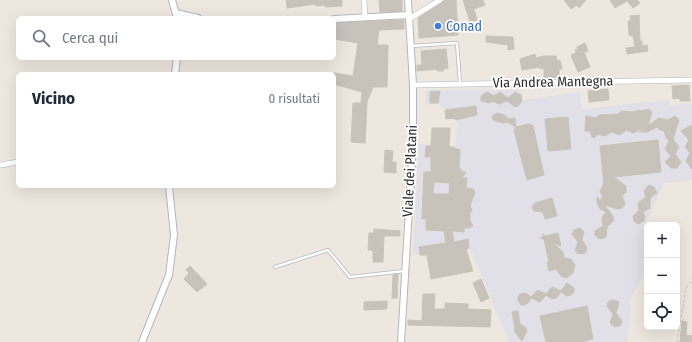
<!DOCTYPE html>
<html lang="it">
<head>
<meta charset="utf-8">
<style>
	body { margin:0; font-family:"Fira Sans Condensed",sans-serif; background:#f6f6f7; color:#1f2937 }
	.controls { position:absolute; right:12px; bottom:12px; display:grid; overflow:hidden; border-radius:6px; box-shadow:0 4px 16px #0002 }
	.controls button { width:36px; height:36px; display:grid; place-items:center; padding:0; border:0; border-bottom:1px solid #e0e1e3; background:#fff; color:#1f2937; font:20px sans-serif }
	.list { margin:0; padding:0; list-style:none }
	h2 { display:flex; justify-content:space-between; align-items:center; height:52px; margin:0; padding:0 16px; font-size:17px }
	h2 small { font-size:13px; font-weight:400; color:#747a83 }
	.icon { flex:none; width:22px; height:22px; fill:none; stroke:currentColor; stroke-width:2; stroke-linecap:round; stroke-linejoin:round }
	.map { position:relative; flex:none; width:692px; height:342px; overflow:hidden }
	.search { position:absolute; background:#fff; box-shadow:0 4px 16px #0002; left:16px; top:16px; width:320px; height:44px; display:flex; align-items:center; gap:10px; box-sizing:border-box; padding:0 14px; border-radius:6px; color:#747a83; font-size:15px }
	.panel { position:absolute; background:#fff; box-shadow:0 4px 16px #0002; left:16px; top:72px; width:320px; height:116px; border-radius:6px }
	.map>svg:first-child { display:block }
	.industrial { fill:#e1dfe7 }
	.building { fill:#c7c2ba; stroke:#cac3b8; fill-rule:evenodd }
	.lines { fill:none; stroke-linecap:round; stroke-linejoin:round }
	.service-casing { stroke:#b3b6c0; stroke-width:4 }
	.minor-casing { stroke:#b3b6c0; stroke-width:6 }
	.tertiary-casing { stroke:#b3b6c0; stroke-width:8 }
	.path { stroke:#c8c8c8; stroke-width:1; stroke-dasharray:3 2; stroke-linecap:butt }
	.service { stroke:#fff; stroke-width:2.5 }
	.minor { stroke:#fff; stroke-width:5 }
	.tertiary { stroke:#fff; stroke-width:6 }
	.shop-dot { fill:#3f7fe0; stroke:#fff; stroke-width:1.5 }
	.labels { text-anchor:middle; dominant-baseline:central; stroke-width:3.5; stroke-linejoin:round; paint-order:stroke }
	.shop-label { font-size:14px; fill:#366cbe; stroke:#fff; text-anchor:start }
	.street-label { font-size:14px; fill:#2d2d2d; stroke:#fff }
</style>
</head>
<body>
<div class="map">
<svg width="692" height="342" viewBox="0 0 692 342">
	<rect width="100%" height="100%" fill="#eee7df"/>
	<path class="industrial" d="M425,90H522L523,100L580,92L582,109L668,100L670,106L692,103V180L664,183L644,228L647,230V269L628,304L631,306L627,342H509L471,250L431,255L413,254L419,144L456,146L457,120L447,119L446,110L439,104L426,105Z"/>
	<path class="building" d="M286,0H342V6L325,7V5L316,6V4L287,8Z
		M379,0H402V11L380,12Z
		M445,0H456L458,35L419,38L418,18Z
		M463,0H483L485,5L474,9L477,20L470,22Z
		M564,0H586L579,8L577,5L571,9Z
		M610,0H637L640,3L633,8L627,1L615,8Z
		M639,15L640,41H642V46L647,45L648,51L627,54L626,48L635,47L633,36L629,35L628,21L631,20L630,16Z
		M404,20V29L379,30L377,45H388L387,87H373L367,102L365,143L351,142L353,103H361L362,92L334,84V73L353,76L358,43L334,39L335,23Z
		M486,36L513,37L514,49L508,50V45L486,42Z
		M585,43L588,51L584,52L590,67L578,72L571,55L576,53L575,50L578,49L577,47Z
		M446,49L448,68L444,69L443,71H437V69L417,71V65H422L421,51Z
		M535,54L536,58L543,56H556L557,61L560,60L562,69H559V77L544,78V68L540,69V67L522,70L520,59Z
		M689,85L690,101H680V98L673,99L672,86Z
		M608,89L609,100L589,102L588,91Z
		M440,91L438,103H430V92Z
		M487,92L494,96L500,92L508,98L515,92L521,95L522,101L518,106L515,107L507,101L499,104L492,101L490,103L481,101V96Z
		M476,106L477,115L456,120L455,118L446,119L445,110Z
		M649,109L652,112L648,126L659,118L668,120L675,116L679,120L673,139L679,147L675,154L681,162L677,168H671L665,162L671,156L665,149L669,141L666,137L664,131L660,130L657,127L647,132H639L642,130L640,129L634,133L626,130L620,135L612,132L604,136L598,134L594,138L592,137L590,131H585L586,116L596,118L599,115L618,114L622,111L633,112L639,110L642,111Z
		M497,113L505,115L509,119L515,118L516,127L528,124L533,126L544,175L527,180L514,130L516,127L507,122L503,123L493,120L492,116Z
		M568,117L571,149L548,151L545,119Z
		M692,125V169L686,161L690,153L685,147L689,140L681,131Z
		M432,128H450L449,146L460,150L459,169H461V172H466L462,178H467L466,188L473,189L475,192L470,206L472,210L470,213V221L473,226L469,228H464V232L452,231L454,242L468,239L469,248L466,249L473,271L431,279L427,255H420L419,247L446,243L444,231L426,230V219H422L424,172H431V157H425L426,146H431ZM434,182L450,183L449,194H433Z
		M658,140L661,172L614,177L626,186V192L622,196L625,204L622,208L618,209L604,205L613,216L614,220L607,227L606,237L602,239L598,238L595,235V231L603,226L602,218L606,212L600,209L597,203V197L600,200L603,197L600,191L604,183L600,146Z
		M385,150L393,151L392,162H396V173L384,172Z
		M649,185L654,187L657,193L650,198V208L643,212L645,216L644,221L638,224L634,221L633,216L639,210L638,203L646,197L644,191Z
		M552,198L557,216L545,219L543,212L534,211L532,207L535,203Z
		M580,228L584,232L582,240L587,248L586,252L582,254L577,253L575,250L578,242L572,234L574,230Z
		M374,229L400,231V236H384L383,262H373V250H368L369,233H374Z
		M558,233L561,246L553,243L563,252L564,258L571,259L575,265L573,273L566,278L561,276L556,269L549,271L547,262H549L544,239L540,238L543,237V234L545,236Z
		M190,266L207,284L197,292L184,279L189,273L186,270Z
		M398,274L397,298H392L393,275Z
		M481,279L489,298L481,302L473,283Z
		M567,283L574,288V292L571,295L567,296L561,292L556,298L552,299L546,295L540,302L531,298L528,303L524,305H521L518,301V297L520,294L525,293L531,297L538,290L546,294L552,287L561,291Z
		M423,294H435L434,309H445V303L468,304V308L466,309L491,310L490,327L408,325V320L422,321Z
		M612,300L618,301L619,304L616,313L622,321L621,325L615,327L610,323L613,314L607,306L608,302Z
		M387,301V309L364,310V302Z
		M587,306L593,339L581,342H546L540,316Z
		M518,311L520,324L525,327L527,331L522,341L514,331L515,328L512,312Z
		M682,321L687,322L686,335L692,336V342H680Z"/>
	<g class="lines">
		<g class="service-casing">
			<path id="service" d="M411,46L457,43L460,84
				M275,267L328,250L350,277L404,271"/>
		</g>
		<g class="minor-casing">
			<path id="minor" d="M364,0L365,17
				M409,19L440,0
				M413,85L692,80
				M0,165L18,162"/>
		</g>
		<g class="tertiary-casing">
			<path id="tertiary" d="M172,0L177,18
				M176,13L198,18
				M334,19L409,15
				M175,74L177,58
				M142,342L169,275L174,235L169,186
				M401,342L413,143V85L408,0"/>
		</g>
		<path class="path" d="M677,342L686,289L692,279"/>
		<use href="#service" class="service"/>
		<use href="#minor" class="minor"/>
		<use href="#tertiary" class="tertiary"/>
	</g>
	<circle class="shop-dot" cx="438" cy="26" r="4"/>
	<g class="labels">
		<g class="shop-label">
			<text x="446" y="26">Conad</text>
		</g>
		<g class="street-label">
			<text transform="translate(553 82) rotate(-1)">Via Andrea Mantegna</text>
			<text transform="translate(410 171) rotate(-87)">Viale dei Platani</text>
		</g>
	</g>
</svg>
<div class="controls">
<button>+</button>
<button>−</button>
<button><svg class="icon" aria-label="locate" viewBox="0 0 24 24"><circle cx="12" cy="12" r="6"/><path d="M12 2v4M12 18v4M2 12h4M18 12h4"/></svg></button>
</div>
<div class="search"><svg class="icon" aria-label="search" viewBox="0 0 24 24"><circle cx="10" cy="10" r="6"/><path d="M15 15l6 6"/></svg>Cerca qui</div>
<section class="panel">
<h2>Vicino<small>0 risultati</small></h2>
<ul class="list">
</ul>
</section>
</div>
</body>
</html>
